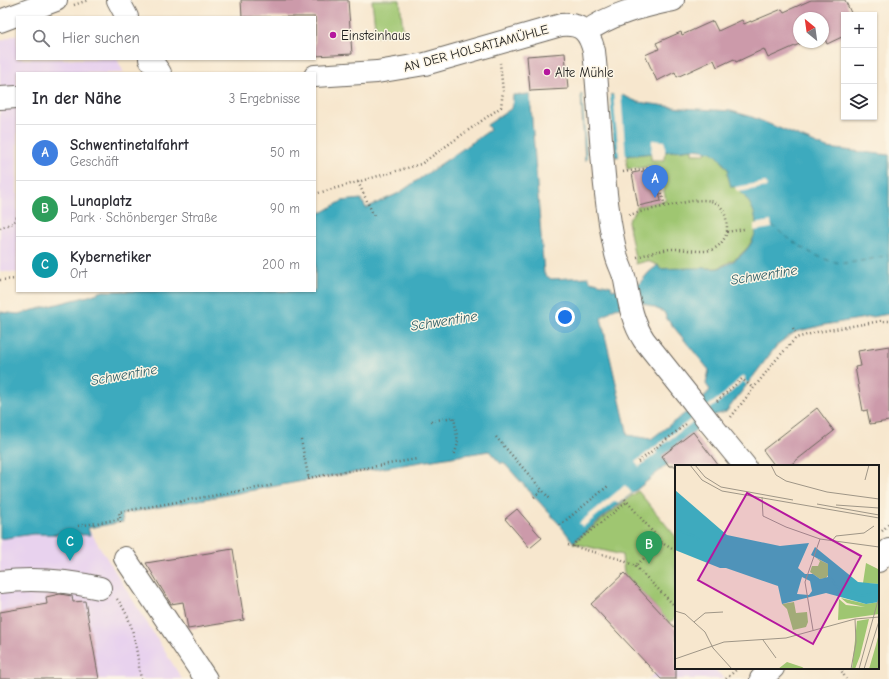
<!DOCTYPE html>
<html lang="de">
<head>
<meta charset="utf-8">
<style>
	body { margin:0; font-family:"Comic Neue",sans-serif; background:#f7f7f7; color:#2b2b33 }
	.controls { position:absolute; right:12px; top:12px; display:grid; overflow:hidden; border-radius:0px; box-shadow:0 1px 3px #0004 }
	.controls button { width:36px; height:36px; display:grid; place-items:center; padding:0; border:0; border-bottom:1px solid #e1e1e2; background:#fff; color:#2b2b33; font:20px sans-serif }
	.compass { position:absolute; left:793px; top:12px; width:36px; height:36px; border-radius:50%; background:#fff; box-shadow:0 1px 3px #0004; rotate:331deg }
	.you { position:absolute; left:565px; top:317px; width:14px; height:14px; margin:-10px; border:3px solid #fff; border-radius:50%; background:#1a73e8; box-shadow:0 0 0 6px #1a73e833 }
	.badge { display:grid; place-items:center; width:26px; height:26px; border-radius:50%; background:#0b8043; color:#fff; font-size:13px; font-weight:700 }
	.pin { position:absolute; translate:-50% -33px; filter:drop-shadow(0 1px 2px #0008) }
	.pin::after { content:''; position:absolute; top:21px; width:14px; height:12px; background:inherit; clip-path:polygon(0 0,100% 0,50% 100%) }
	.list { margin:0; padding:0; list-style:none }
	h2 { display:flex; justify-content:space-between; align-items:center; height:52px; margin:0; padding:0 16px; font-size:17px }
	h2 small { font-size:13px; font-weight:400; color:#7c7c81 }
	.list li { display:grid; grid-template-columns:26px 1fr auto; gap:12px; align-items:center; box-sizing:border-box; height:56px; padding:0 16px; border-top:1px solid #e1e1e2 }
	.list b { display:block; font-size:15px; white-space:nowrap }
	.list p { margin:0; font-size:13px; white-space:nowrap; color:#7c7c81 }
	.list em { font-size:13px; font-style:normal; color:#7c7c81 }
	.icon { flex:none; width:22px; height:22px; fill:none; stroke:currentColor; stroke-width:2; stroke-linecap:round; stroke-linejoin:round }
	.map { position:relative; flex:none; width:889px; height:679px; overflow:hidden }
	.search { position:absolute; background:#fff; box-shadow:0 1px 3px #0004; left:16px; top:16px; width:300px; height:44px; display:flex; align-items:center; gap:10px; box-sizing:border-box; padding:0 14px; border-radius:0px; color:#7c7c81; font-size:15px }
	.panel { position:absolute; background:#fff; box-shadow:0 1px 3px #0004; left:16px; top:72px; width:300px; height:220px; border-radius:0px }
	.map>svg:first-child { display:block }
	.built { fill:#e8d2ee }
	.green { fill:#9fc671; stroke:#5e7146 }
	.water { fill:#3eaabe; stroke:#2d636d; fill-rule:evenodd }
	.pier { fill:#f7e7ce }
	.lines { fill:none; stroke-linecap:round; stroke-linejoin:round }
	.ferry { stroke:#2b5c65; stroke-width:1; stroke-dasharray:5 4; stroke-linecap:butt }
	.building { fill:#cc9aaa }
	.minor-casing { stroke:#69635a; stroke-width:24 }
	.path { stroke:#69635a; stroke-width:2.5; stroke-dasharray:1 3; stroke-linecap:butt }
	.minor { stroke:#fff; stroke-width:22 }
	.minor-bridge-casing { stroke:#69635a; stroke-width:24; stroke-linecap:butt }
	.minor-bridge { stroke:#fff; stroke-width:22 }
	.poi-dot { fill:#b5179e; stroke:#fcf5e5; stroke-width:1.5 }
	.labels { text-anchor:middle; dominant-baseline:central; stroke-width:3; stroke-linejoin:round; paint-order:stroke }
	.poi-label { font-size:13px; fill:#1c1c1c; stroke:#fcf5e5; text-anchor:start }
	.street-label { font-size:13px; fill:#1c1c1c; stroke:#fcf5e5 }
	.water-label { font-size:14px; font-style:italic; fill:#2b5c65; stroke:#fcf5e5 }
	.inset-river { fill:none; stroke:#3eaabe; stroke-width:2 }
	.inset-road { fill:none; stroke:#9f9687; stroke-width:1 }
	.view { fill:#b5179e; fill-opacity:0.15; stroke:#b5179e; stroke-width:2 }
	.inset-edge { fill:none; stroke:#1c1c1c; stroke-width:2 }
</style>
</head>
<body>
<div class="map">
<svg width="889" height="679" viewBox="0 0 889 679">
	<rect width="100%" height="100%" fill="#fcf5e5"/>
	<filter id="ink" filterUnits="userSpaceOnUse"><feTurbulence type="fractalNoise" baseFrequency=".025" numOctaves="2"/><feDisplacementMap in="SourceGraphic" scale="8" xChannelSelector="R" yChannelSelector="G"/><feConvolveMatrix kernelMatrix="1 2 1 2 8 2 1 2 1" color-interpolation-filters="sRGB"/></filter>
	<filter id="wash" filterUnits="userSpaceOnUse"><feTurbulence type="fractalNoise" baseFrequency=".012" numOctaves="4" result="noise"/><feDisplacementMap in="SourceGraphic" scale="16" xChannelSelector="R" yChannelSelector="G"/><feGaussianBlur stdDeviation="0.9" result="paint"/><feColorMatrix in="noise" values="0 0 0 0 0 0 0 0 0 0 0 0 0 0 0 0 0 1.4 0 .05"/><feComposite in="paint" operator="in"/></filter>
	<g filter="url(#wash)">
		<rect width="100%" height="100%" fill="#f7e7ce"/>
		<path class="built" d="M17,34V59H117L124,73H17V273L0,271V41Z
			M88,528L182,679H0V539L33,534L89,535Z
			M676,659V668H714L724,679H648Z"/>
		<path class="green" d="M372,0H400L403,31L376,36Z
			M692,149V154H705L706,150L716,153L729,171L735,187L746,197L750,203L754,211L756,221V234L748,247L738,257L718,268L660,269L658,265L647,261L636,264L628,221L638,206L666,200L658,166L627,169L626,156L651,153V160H664L665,152Z
			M638,491L676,537V617L670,623L624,573L622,555L573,543Z"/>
		<path class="water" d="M530,94L544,274L551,279L589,277L590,281L611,286L612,290L639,284L649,272L658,265L660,269C674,268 689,268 703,268C708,268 714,269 719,268C759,253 770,216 735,187H731L727,173L729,171C715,152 716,151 692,149L585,160L581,94L622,95L638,102L681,108L731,111L752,117L827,148L889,155V314L824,325L795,332L778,344L726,412L715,415L662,456L668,464L573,542L560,525L503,462L501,464L489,451L309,480L122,514L123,522L88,528L90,535L33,534L0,539V312L18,314L89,296L103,291H315V213L323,212L342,201L361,199L366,208L399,193L490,130L487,125L512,108L513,95ZM643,303L664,312L667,319L709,370L706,384L710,390L704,397V399L651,439L628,435L601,318L615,308Z"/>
		<path class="pier" d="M582,92L610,93L615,159L587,162Z
			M613,93H621L626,158H619Z
			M652,140L665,141V154L651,155Z
			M766,182L767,187L739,192L736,190L735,187Z
			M771,221L772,228L754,231V224Z
			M743,375L746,378L744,379L748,384L747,385L743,381L727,396L656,450L657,453L639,467L635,462L725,393Z
			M625,485L632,493L618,504L615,501L583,527L579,523Z"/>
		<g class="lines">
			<path class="ferry" d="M772,225C789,240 821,264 846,263C860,262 875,258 889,255"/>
		</g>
		<g id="blocks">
			<path class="building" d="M241,0H348L352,54L315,56V17H242Z
				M811,0H845L852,15H844V36L827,44L825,39L823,40V18H799V42H804L768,58L764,49L736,62L734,59L717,67L714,60L677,77L675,72L657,81L645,55L659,49L656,43L681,32L682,35L713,21L718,31L742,20L744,24L751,21V22L782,9L784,12Z
				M565,53L568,89L530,91L527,56Z
				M655,169L661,201L638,206L632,173Z
				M889,346V421L870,424L867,410L863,411L855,367L861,366L858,351Z
				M817,408L834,431L789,466H775L763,450Z
				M693,432L719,466H669L662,456Z
				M517,509L542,538L530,548L505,519Z
				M233,549L244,620L188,629L183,602L171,604L146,563Z
				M624,573L676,629V679H661L591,604Z
				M60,594L72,596L73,602L85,601L99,679H0V612L47,604L46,597Z"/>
		</g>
	</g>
	<g filter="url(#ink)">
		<use href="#blocks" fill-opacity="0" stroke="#69635a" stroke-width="1"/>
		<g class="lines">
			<g class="minor-casing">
				<path id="minor" d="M118,0L127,17
					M0,21L56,0
					M586,32C612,13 642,7 673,0
					M150,59L160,73
					M315,76L377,72L425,64L561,25C582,23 589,32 594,51C601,119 601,188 616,254C618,263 623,271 625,280C629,301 632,322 644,340L695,404
					M0,98L17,97
					M709,422L745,466
					M125,558L206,679
					M878,561L889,550
					M0,582C32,578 68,581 100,588
					M761,679L773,668"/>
			</g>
			<path class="path" d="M74,5L88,0
				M623,172L656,167L665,207
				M358,182L374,216
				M315,194L421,164L501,107L503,91L500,63
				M629,215C643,211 658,208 672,205C700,199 728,191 727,232
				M0,228L13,223L17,217
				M637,257C648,254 659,250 671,249C693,248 717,261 727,232L744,229
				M0,280L17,279
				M793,328L795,332
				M717,401L742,379L753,388
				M731,417L775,361L796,338L817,332L881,321H889
				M431,421L454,417L458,443L454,456
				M496,437L550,499
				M301,440L309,480
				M638,462L686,424
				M308,478L417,459
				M534,497L542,490
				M625,499L662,543L676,551
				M121,522L119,512L274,485
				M560,525L608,486
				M78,526L120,519
				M882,531L889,524
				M662,543L635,566L676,607
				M568,545L620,559L635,566
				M574,547L575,543L627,502
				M117,599C135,621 136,651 141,679
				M840,668L846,679
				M726,679L738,668"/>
			<use href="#minor" class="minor"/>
			<g class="minor-bridge-casing">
				<path id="minor-bridge" d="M695,404L709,422"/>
			</g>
			<use href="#minor-bridge" class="minor-bridge"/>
		</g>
	</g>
	<g class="poi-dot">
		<circle cx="333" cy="35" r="4"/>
		<circle cx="547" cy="72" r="4"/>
	</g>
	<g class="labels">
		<g class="poi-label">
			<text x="341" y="35">Einsteinhaus</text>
			<text x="555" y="72">Alte Mühle</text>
		</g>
		<g class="street-label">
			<text transform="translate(476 48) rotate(-15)">AN DER HOLSATIAMÜHLE</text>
		</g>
		<g class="water-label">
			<text transform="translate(764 275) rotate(-9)">Schwentine</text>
			<text transform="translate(444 321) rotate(-9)">Schwentine</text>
			<text transform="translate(124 375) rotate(-10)">Schwentine</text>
		</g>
	</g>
	<g transform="translate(675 465)">
		<rect width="204" height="204" fill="#f7e7ce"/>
		<path d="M141,93L153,99L154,109L151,113L145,114L135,107L137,101H143L145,96ZM191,98L203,104L204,99V119L188,118ZM166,133L191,139L204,137V149L163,155L164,134L171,140L190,142L172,138ZM119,137L121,148L132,147L133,157L131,162L118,165L112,144L107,139ZM194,154L185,191L180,204H177L182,156ZM204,168V204H194L201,180ZM112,197L127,202L130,204H103Z" fill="#9fc671"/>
		<path d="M0,25L52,70L105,81L134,78L123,103L130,109H138L145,114L153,112V99L136,90L140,82L183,117L204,119V137L191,139L151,128L107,139L103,121L51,103H45L0,85ZM127,112L135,116L137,126L134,130L122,129Z" fill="#3eaabe" fill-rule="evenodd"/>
		<path class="inset-river" d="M0,65L19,71L24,75V82M155,112L162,122L187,131L204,127"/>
		<path class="inset-road" d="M15,0L27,15L47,26L204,53M20,0L30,12L46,22L118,35M96,0L101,10L111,16L152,27L204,34M190,15L194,0M87,32L88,51L111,62L145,74L204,82M142,39L204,50M161,40L204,43M157,76L161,71L189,68L199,61M0,146L10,149L30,167L38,183L57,204M180,154L204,152M19,157L30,148L48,147M138,165L130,117L145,74M88,175L101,193M0,194L49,177L111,173L180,154M176,204L181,177L180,154M184,204L204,132M189,204L204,156"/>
		<path class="view" d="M72,28L186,91L138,179L23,115Z"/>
		<rect width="204" height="204" class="inset-edge"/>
	</g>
</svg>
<div class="controls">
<button>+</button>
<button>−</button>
<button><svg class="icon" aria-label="layers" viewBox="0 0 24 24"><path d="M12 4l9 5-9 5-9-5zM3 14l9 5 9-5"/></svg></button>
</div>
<svg class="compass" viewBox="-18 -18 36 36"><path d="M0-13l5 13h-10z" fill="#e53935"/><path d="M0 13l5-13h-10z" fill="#7c7c81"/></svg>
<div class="you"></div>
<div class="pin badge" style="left:655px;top:198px;background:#3f7fe0">A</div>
<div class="pin badge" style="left:649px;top:564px;background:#2e9e5b">B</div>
<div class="pin badge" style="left:70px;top:561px;background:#0f9aa8">C</div>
<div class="search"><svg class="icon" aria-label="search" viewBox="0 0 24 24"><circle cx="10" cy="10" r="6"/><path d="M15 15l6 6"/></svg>Hier suchen</div>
<section class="panel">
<h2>In der Nähe<small>3 Ergebnisse</small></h2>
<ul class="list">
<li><span class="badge" style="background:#3f7fe0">A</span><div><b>Schwentinetalfahrt</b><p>Geschäft</p></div><em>50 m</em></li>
<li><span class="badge" style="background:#2e9e5b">B</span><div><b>Lunaplatz</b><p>Park · Schönberger Straße</p></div><em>90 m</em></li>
<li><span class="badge" style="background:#0f9aa8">C</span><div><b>Kybernetiker</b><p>Ort</p></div><em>200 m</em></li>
</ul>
</section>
</div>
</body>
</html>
